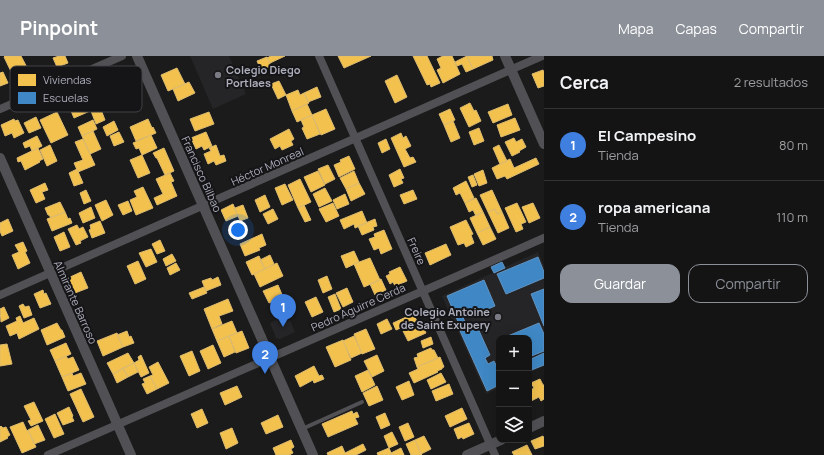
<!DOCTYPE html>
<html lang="es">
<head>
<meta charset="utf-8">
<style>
	body { margin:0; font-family:Manrope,sans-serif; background:#212122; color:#f1f3f6 }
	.controls { position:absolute; right:12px; bottom:12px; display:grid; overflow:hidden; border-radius:8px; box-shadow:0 4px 16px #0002 }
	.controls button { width:36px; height:36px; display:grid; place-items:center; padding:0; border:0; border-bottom:1px solid #333334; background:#141414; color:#f1f3f6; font:20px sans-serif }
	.you { position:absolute; left:238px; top:174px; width:14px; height:14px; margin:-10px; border:3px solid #fff; border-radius:50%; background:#1a73e8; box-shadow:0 0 0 6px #1a73e833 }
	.badge { display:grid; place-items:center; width:26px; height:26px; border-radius:50%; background:#8c9099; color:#fff; font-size:13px; font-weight:700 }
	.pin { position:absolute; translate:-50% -33px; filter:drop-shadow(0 1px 2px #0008) }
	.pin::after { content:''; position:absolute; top:21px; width:14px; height:12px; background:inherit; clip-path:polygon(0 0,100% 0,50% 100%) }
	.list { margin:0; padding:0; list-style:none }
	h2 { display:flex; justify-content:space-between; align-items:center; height:52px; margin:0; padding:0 16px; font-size:17px }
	h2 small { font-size:13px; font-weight:400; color:#9d9ea0 }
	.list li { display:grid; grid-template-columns:26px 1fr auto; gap:12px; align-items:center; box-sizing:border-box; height:72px; padding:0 16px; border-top:1px solid #333334 }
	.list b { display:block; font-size:15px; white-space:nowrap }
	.list p { margin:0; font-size:13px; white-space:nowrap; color:#9d9ea0 }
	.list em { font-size:13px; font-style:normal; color:#9d9ea0 }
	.actions { display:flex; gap:8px; padding:12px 16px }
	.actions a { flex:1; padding:9px 0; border:1px solid #8c9099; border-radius:12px; text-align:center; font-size:14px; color:#8c9099 }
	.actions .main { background:#8c9099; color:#fff }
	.icon { flex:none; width:22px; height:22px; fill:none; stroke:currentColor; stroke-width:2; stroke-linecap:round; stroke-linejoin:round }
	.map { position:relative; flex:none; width:544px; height:399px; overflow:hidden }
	header { display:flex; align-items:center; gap:24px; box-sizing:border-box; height:56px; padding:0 20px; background:#8c9099; color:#fff }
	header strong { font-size:19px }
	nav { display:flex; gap:22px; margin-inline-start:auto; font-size:14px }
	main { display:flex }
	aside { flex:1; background:#141414 }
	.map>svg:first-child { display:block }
	.built { fill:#252527 }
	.homes { fill:#f2c14e; stroke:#ddbb6f }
	.schools { fill:#3f88c5; stroke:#6093c2 }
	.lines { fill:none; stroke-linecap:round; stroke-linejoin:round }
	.service { stroke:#515155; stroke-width:4 }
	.minor { stroke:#515155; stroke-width:8 }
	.tertiary { stroke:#515155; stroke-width:10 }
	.poi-dot { fill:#797a83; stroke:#151517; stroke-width:1.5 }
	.labels { text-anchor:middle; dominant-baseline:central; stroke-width:4; stroke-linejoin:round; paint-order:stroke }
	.poi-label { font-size:11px; font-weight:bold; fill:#acadbb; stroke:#151517; text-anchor:start }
	.street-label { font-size:11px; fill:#acadbb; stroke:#151517 }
	.key { fill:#151517; stroke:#424348; stroke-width:1 }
	.key-label { font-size:11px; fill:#acadbb }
</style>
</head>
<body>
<header>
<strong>Pinpoint</strong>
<nav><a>Mapa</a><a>Capas</a><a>Compartir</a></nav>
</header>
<main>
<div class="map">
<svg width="544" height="399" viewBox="0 0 544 399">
	<rect width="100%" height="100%" fill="#1b1b1b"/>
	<path class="built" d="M190,0H229L246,38L213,53Z
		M538,196L544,210V310L529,317V282H499V332L486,338L442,240Z
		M279,262L282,267L290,264L295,276L280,283L276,282L270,267Z"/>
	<path class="homes" d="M5,0H21L33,23L18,30L4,1Z
		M59,0H65L68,7L57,11L53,2Z
		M271,0H285L270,7L267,2Z
		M338,0H371L344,12Z
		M413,0H427L440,27L431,31L430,28L427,29Z
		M443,0H452L460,18L443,27L437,14L441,12L437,3Z
		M467,0L473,13L466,16L462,8L457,10L455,6Z
		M467,0H492L493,4L473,13Z
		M267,1L271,10L261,14L257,5Z
		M177,12L185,28L168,35L161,19Z
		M543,14L544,16V30L538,32L532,18Z
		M3,16L8,27L0,30V17Z
		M397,19L407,41L395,47L385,25Z
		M279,25L286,39L278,43L271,28Z
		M189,26L195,37L178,45L173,33Z
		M317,31L321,41L308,46L304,37Z
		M298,34L300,39L304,37L309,47L292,55L286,39Z
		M82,36L90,55L74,62L66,43Z
		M470,47L474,55L476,54L481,65L469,71L460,52Z
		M307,48L312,59L297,66L292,55Z
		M508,48L512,59L493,67L488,56Z
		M100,51L105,64L96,68L91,55Z
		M326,53L335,73L321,79L312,59Z
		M450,53L455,64L444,69L439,58Z
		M57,56L68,79L51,87L40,64Z
		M209,56L214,68L195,75L190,63Z
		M312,59L320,78L307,83L302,72L304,71L301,64Z
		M36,61L41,72L29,77L24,67Z
		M515,62L520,74L501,81L497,69Z
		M14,63L15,65L18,64L24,77L14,82L12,77L5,80L1,69Z
		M148,63L152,72L153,71L156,77L136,85L130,71Z
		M93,64L97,73L82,80L78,71Z
		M114,65L118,74L107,80L103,71Z
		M453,65L460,82L451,86L444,69Z
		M479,72L484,85L474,89L469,76Z
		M289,73L294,83L291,85L293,89L282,94L280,90L275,93L270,83Z
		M93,75L101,93L90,98L82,80Z
		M119,76L124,86L114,90L110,80Z
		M206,76L212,90L204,94L202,90L196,93L191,82Z
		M401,77L403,82L406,80L411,90L405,93L410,102L413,101L416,106L404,111L391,82Z
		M151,79L157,92L142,99L139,92L136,93L133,87Z
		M37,80L42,90L32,95L30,90L25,92L23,87Z
		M514,82L516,86L522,83L526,91L519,95L520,96L512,100L505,86Z
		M83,83L95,109L78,116L74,107L83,104L75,86Z
		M386,83L390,93L382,97L378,87Z
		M50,89L57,105L47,110L40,94Z
		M216,89L220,100L224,99L226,105L216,109L214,105L208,108L204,98L211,95L209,92Z
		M499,89L507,105L500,108L493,92Z
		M38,92L43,103L39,105L40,106L25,114L21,105L18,106L17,102Z
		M164,92L174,115L165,119L157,102H156L153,97Z
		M142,99L150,117L138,122L130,104Z
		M349,100L355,113L339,121L334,109L341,106L340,104Z
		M536,102L539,108L507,123L505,120L497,123L492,112L510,103L514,112Z
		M328,109L335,123L325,128L318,113Z
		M77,113L83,127L74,130L69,117Z
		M400,113L404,122L401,123L403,127L394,131L389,119Z
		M483,114L487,127L479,130L474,118Z
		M318,115L325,129L311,136L304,121Z
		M354,115L359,127L346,133L340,122Z
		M170,117L174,125L171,126L177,140L157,149L154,142L163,138L156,123Z
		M473,119L477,129L472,131L468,121Z
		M300,123L311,146L298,152L288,129Z
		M466,125L474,142L465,147L460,137L456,139L453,132Z
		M45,127L48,134L42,136L45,143L36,147L30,134Z
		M359,127L365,138L351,145L346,133Z
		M285,128L293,144L282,149L275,132Z
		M143,131L153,152L136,159L130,144L137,141L134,135Z
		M325,132L332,145L319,151L313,138Z
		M86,134L91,145L84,148L80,137Z
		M413,134L417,143L404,148L400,139Z
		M492,134L502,156L497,158L495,153L488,156L480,139Z
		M345,138L349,148L337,153L333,144Z
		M265,139L270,151L260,156L255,144Z
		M476,142L483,156L476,160L473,154L469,156L465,147Z
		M106,144L113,159L102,165L95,149Z
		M128,145L132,155L123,159L118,149Z
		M60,146L65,156L51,162L49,159H48L45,152Z
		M333,147L339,160L326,166L319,153Z
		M517,147L526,166L521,168L523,173L516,176L505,152Z
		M533,147L540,162L529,167L522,151Z
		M233,148L238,160L226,165L221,154Z
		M243,149L248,162L240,165L235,152Z
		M304,149L311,164L305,166L298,152Z
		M91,151L95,162L83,167L79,157Z
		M273,153L278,163L268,168L263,158Z
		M495,153L497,158L502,156L509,172L498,177L488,156Z
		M362,155L367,167L355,172L354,168L344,173L340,164Z
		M65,156L68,163L70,162L72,167L52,175L47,163Z
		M483,156L490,171L477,177L470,162Z
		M8,163L13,175L2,180L0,175V167Z
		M375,163L377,170L373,171L374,174L362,179L358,170Z
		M466,164L473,178L471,179L474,187L466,191L464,187L458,189L450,171Z
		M100,165L105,177L92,182L89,174L91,173L90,169Z
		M77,169L79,173L83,171L88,181L80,185L81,187L76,189L68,173Z
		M490,171L496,183L483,189L477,177Z
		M384,174L392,193L381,198L379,192L374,194L369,183L375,181L374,178Z
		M64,176L70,191L60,195L54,181Z
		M262,178L266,189L259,192L260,194L245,200L240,188Z
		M160,184L165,195L157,198L152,188Z
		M23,186L27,195L25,196L30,207L18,213L12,199L19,196L15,189Z
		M446,188L451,199L430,209L425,197Z
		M151,193L157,206L146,211L139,197Z
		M354,195L359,206L346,212L341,200Z
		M172,198L176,205L166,210L163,203Z
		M270,199L274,208L265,213L260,204Z
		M259,200L265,213L252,219L246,206Z
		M370,202L380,224L364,231L354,208Z
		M138,205L146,223L135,228L127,210Z
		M176,207L180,214L170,219L167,212Z
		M277,207L283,220L260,231L254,218Z
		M400,211L407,225L395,230L393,226L390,228L386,220L390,218L389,216Z
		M81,216L88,232L75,237L68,222Z
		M327,220L332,233L323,237L318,224Z
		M218,221L221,229L206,235L202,225L211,222L212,224Z
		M381,223L386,234L375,239L370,228Z
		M278,229L283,241L269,247L263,235Z
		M204,231L207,237L192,243L189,237Z
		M347,232L353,246L343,251L336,237Z
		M43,234L44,238L46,237L51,248L40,252L34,238Z
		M335,238L341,253L334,256L328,241Z
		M316,241L323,256L312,261L305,246Z
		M228,243L233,255L219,260L222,268L212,273L204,253Z
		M23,248L25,251L29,250L32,259L24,262L19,250Z
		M4,251L9,262L1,266L0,253Z
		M413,258L417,265L396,274L393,267Z
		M20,260L23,267L34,262L39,273L19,283L17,277L10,280L6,270L17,265L16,262Z
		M387,263L392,273L381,278L377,268Z
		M232,265L237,277L217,285L212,273Z
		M57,267L61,274H62L65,281L47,289L41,274Z
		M421,267L426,277L408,285L403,275Z
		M366,273L375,293L362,298L354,278Z
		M127,275L129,281L131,280L134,287L123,291L117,279Z
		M242,275L249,292L236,297L229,280Z
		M117,277L123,291L103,300L97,285Z
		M229,280L235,296L224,301L217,285Z
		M354,280L362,297L351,302L343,285Z
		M431,281L433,288L423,292L421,285Z
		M343,284L351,304L335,311L326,291Z
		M66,287L71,298L55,305L50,294Z
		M7,288L12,308L0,310V289Z
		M213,289L221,307L208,313L200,295Z
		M431,292L432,294H434L438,302L417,311L414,302L418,301L417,298Z
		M192,295L200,315L189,320L180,300Z
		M128,297L134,307L113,318L107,307Z
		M141,299L149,317L141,321L134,307L139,304L138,301Z
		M377,299L384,315L372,321L364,305Z
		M66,300L68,303L73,301L79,314L62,321L55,305Z
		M440,301L444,311L442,312V313L437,315L438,316L414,327L409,317L418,313L417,311Z
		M158,306L169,327L157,333L150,320L153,319L149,311Z
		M134,307L138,316L128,321L123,312Z
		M314,310L319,320L322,319L324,323L314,327L313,324L300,331L295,320Z
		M123,312L128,321L117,327L113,318Z
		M368,314L375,329L362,336L355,320Z
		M72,317L73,320L81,317L86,328L68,335L62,321Z
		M441,317L446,326L431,333L427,324Z
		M150,320L157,333L147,338L142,328L145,327L143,323Z
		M540,323L543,329H544V343L541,345L539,341L529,346V335L534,332L531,327Z
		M409,325L414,339L402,344L396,331Z
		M449,328L453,338L436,345L432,335Z
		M237,330L242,341L225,349L220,337Z
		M377,330L383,344L369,350L363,337Z
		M81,333L94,361L83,366L70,338Z
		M34,346L43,365L31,370L28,365L31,364L24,350Z
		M69,351L73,360L72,361L74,365L63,369L57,357Z
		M462,352L467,363L450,371L445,360Z
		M202,353L208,367L197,372L191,358Z
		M352,355L353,358L357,356L359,361L355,362L358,368L328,381L322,368Z
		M385,357L390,369L381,373L376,361Z
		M55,358L64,378L54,382L45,363Z
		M278,359L283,371L266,378L261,367Z
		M23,366L27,375L28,374L36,391L22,397L10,371Z
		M408,367L414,381L405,385L399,371Z
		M469,367L474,378L463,383L462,381L458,383L454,373Z
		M38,369L45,384L34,388L28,374Z
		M1,370L3,372L6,371L10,379L7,381L8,382L0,386V371Z
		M232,372L238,387L226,393L220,377Z
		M392,376L398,388L389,392L384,380Z
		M424,380L431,393L421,398L415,384Z
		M543,380L544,383V390L535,393L531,385Z
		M291,384L294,391L291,393L293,397L289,399H276L273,392Z
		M415,384L421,398L422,399H411L406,388Z
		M363,388L366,394L356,399H328L327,397L342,390L345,397Z
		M527,389L532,399H514L512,396Z
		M389,392L392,399H378L377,397Z
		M401,392L404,399H392L391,397Z"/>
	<path class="schools" d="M538,201L544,216V222L506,238L497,218Z
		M502,206L505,212L494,217L491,211Z
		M484,224L495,250L481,256L480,252L462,259L465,266L459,268L447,240Z
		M544,233V270L531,238Z
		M539,267L544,278V295L529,301V282H503Z
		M476,268L490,299L485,302L488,308L494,305L499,315V329L487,335L460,275Z
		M544,297V309L529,315V304Z"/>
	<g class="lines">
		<path class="service" d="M302,373L362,346"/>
		<path class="minor" d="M319,0L495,399
			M0,53L122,0
			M0,239L542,0
			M48,399L544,182"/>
		<path class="tertiary" d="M137,0L313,399
			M505,0L544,88
			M0,102L131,399
			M529,372L544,365
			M467,399L501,384"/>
	</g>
	<g class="poi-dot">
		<circle cx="218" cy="19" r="4"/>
		<circle cx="498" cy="261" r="4"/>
	</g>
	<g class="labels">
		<g class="poi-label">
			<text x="226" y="13">Colegio Diego<tspan x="226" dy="13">Portlaes</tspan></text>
			<text x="490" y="255" text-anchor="end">Colegio Antoine<tspan x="490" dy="13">de Saint Exupery</tspan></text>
		</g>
		<g class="street-label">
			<text transform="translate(267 110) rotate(-24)">Héctor Monreal</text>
			<text transform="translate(202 118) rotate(66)">Francisco Bilbao</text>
			<text transform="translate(417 195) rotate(66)">Freire</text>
			<text transform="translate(76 246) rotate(66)">Almirante Barroso</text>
			<text transform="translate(358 251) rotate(-24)">Pedro Aguirre Cerda</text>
		</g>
	</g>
	<rect x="10" y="10" width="132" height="46" rx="6" class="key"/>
	<rect x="18" y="18" width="18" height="12" fill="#f2c14e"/>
	<rect x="18" y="36" width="18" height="12" fill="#3f88c5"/>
	<g class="key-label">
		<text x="43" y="28">Viviendas</text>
		<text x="43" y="46">Escuelas</text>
	</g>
</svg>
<div class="controls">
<button>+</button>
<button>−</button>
<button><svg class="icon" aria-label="layers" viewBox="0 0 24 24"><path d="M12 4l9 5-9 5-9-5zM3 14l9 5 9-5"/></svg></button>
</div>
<div class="you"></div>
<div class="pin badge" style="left:283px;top:271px;background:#3f7fe0">1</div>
<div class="pin badge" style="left:265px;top:318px;background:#3f7fe0">2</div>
</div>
<aside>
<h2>Cerca<small>2 resultados</small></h2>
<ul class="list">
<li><span class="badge" style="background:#3f7fe0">1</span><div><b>El Campesino</b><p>Tienda</p></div><em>80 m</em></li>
<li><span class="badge" style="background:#3f7fe0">2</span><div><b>ropa americana</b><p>Tienda</p></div><em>110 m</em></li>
</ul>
<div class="actions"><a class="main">Guardar</a><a>Compartir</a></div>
</aside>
</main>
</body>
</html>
